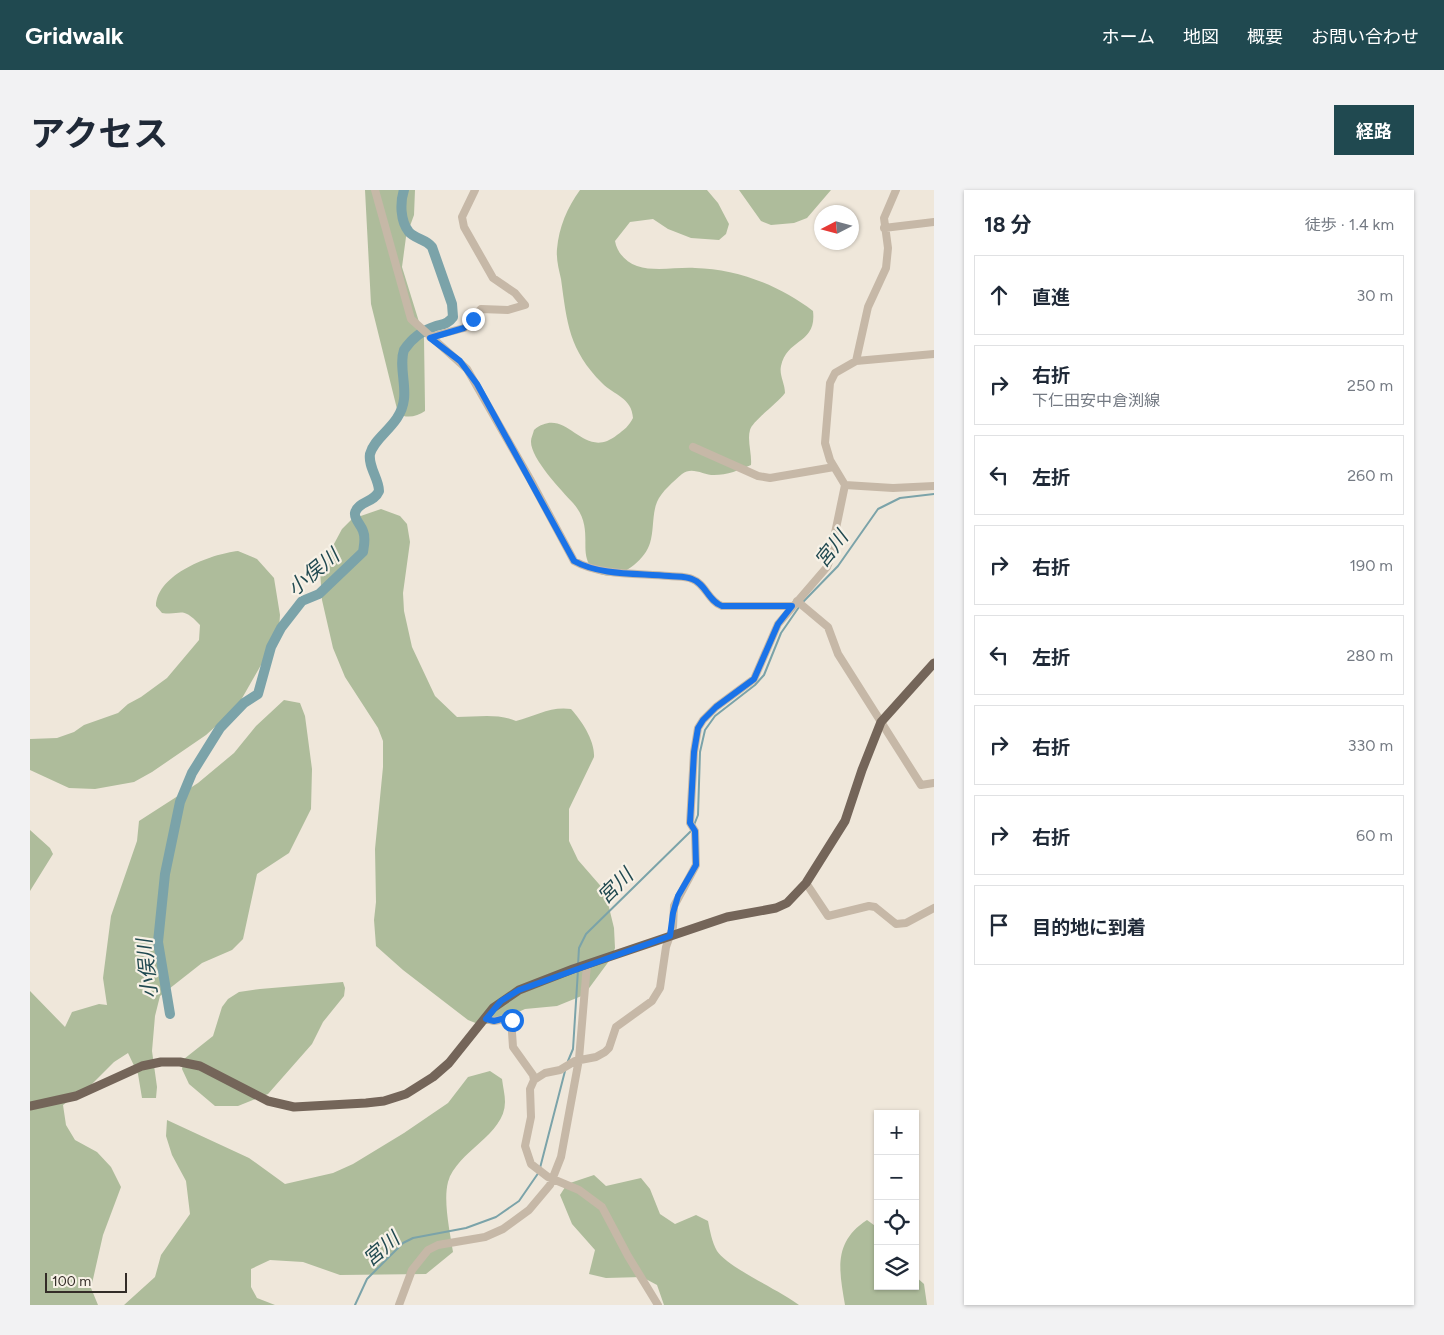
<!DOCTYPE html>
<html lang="ja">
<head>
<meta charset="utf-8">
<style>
	body { margin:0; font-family:Figtree,"Noto Sans JP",sans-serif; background:#f2f2f3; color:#1f2937 }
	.controls { position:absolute; right:15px; bottom:15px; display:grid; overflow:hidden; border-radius:0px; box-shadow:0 1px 4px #0004 }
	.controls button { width:45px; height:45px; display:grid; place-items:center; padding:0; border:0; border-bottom:1px solid #e0e1e3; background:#fff; color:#1f2937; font:25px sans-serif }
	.compass { position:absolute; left:784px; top:15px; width:45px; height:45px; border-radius:50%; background:#fff; box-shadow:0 1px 4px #0004; rotate:264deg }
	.scale { position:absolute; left:15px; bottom:12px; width:82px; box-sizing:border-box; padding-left:5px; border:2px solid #332c27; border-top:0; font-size:14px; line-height:18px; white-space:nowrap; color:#332c27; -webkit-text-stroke:4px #f7f1e6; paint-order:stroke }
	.stop { position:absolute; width:15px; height:15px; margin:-11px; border:4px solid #1a73e8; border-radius:50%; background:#fff }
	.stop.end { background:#1a73e8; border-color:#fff; box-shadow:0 1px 5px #0008 }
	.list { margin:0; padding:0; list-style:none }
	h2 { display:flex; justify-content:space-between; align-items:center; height:65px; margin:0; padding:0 20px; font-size:21px }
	h2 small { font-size:16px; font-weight:400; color:#747a83 }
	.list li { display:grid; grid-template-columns:32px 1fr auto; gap:15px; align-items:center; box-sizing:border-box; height:80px; margin:0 10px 10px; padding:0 10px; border:1px solid #e0e1e3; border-radius:0px }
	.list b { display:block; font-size:19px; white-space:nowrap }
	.list p { margin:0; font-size:16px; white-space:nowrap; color:#747a83 }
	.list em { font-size:16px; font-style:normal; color:#747a83 }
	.icon { flex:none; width:28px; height:28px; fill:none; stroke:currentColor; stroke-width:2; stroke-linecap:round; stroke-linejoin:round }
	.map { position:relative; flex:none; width:904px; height:1115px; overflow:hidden; border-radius:0px }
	header { display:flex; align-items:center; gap:30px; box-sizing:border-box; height:70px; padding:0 25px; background:#204950; color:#fff }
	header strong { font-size:24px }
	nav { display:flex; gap:28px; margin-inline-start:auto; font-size:18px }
	.intro { display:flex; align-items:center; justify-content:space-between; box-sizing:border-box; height:120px; padding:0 30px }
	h1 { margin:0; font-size:35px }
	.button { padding:12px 22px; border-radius:0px; background:#204950; color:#fff; font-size:18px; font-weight:700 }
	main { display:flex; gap:30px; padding:0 30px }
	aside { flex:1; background:#fff; border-radius:0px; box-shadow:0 1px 4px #0004 }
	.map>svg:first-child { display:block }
	.green { fill:#aebc9b }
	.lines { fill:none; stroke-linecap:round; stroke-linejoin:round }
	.stream { stroke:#7ba3a9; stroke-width:2 }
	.river { stroke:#7ba3a9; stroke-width:10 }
	.minor { stroke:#c6b8a7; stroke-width:8 }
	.major { stroke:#746559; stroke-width:9 }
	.route { stroke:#1a73e8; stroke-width:6 }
	.labels { text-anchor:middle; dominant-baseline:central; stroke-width:4.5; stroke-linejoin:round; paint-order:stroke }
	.water-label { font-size:20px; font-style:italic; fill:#204950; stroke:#f7f1e6 }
</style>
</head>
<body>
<header>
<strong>Gridwalk</strong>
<nav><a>ホーム</a><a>地図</a><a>概要</a><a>お問い合わせ</a></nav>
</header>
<div class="intro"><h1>アクセス</h1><a class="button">経路</a></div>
<main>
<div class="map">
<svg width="904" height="1115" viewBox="0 0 904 1115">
	<rect width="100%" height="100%" fill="#efe7da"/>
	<path class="green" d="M335,0H385L384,25L376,47L372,77L394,148L395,217V221C387,227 375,229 368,223L341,114Z
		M550,0H677L688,13L699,34L696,44L689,50L661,48L638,39L623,29L600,32L585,51C587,63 596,72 607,76C625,82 646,77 665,78C707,79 749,95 783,121C787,154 757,148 751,176C749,185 755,194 755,203C747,214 722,231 720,240C717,250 722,264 721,275C710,280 697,285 684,285C673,285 662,276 652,284C644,291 631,302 627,312C622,324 624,341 620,353C614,374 578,399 561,377C548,360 565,338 543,313C532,301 500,268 501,251C501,248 503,244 504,240C537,213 552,273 587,245C594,240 599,236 603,228C602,208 584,205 572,193C539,160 537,133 531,89C529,80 526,69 527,59C529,37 537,18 550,0Z
		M709,0H801L777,28L764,33L741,35L731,31Z
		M351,319L370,326L377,334L380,352L373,403L374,421L382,457L405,506L427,527C447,527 467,523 486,531C505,526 521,516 541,519C552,531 565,551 564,567L539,619V651L548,670L575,701L584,738L585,758L582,767L554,805L527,816L495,819L462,834H448L438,830L373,780L346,756L344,730L346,712L345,659L353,577V551L348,538L315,487L303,458L292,410L290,380L312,339L322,329Z
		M208,361L227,369L244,388L250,425L249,439L243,454L207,517L176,545L122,582L104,592L65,599L39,598L0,580V549L27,548L44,542L54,535L88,523L98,514L111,507L137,488L169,450L170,435C151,415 152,426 132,423L126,416C127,384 181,364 208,361Z
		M254,510L270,513L275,526L282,579L281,619L259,663L227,684L213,749L202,760L172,773L130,806L125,826L122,861L127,897L126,908H112L108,884L98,863L84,872L61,895L33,915L36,935L45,950L67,962L81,977L91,997L73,1045L61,1098L68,1115H0V801L35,837L42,822L69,814L77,815L73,788L81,726L107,651L109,631L168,593L204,563L226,536Z
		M0,640L20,658L23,664L0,701Z
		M313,792L315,798L314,806L293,832L282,854L238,904L208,916H185L159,894L152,879L154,869L183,846L192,817L198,809L209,802L230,799Z
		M460,881L472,889C473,897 475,905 475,912C475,945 427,961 418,992C413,1011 420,1042 423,1062L396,1084L310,1085L273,1072L240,1070L221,1079V1097L227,1108L245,1115H94L125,1087L131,1065L160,1024L156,991L142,965L136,946L137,930L219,968L255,994L303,983L323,974L374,943L418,913L438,887Z
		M564,985L576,996L611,988L620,999L630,1024L645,1034L666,1025L678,1031C680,1041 682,1052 687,1061C697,1077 751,1101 769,1115H634L627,1095L612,1087L576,1088L559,1084L565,1060L542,1034L530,1005L537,994Z
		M837,1030L848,1038V1096H885V1086L894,1094L897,1115H815C809,1080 803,1052 837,1030Z"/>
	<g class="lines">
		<path class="stream" d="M772,413L808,376L848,319L870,308L904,304
			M664,635L668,625L670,562L675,540L685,526L725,495L734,485L751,443L769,417
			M548,775L549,758L556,744L661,641
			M538,871L543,859L548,780
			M510,978L535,881
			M325,1115L337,1089L373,1053L383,1048L436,1038L466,1027L489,1011L509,982"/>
		<path class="river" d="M140,824L128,752L135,684L150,612L162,583L190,538L214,513L228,504L241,457L251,438L272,411L289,404L333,362C334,355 336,348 333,341C331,335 324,329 325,323C328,311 344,313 349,301C349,289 338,277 340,264C345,245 371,236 374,209C376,194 369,174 374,160C382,148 393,140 406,136C413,134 418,134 423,127L422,114L402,57C396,49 385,49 379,42C370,31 370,12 374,0"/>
		<path class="minor" d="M345,0L381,129L437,179L500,289L544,371C571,386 609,383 639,386C646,387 655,386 662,389C676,394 678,411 692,416H762
			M854,38L904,32
			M400,147L434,138L451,119L478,120L495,115L485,103L463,88L434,37L432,27L445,0
			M826,171L838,117L856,78L858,58L854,28L866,0
			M663,257L728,286L740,288L804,277
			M815,295L863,298L904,296
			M767,411L798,437L808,464L891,595L904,593
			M776,693L798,726L839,716L845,717L866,734L876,733L904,718
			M456,829L464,831L481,828L483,857L503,885L504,890L500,899L501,927L495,956L501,974L518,987L549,1000L572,1017L598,1066L628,1115
			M504,890L515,883L530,880L545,871L566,867L575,862L579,858L586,837L622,811L630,798L636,757L643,737L644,716L666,675L665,641L660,633L664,562L668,538L673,530L686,517L724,489L748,434L797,377L799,372L815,295L800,270L795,253L800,193L805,183L826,171L904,164
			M369,1115L382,1080L398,1060L408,1055L455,1047L473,1039L499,1020L520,995L531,967L549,869L557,774"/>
		<path class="major" d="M0,916L46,906L112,876L131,872H150L170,876L238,911L264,917L336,913L354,911L376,904L403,887L419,873L463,818L489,800L543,779L697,727L746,718L757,713L776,693L815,631L832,580L851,532L904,473"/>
	</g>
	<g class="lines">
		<path class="route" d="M443,129L434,138L400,148L430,171L447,194L544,371C571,386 609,383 639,386C646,387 655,386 662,389C676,394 678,411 692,416H762L748,434L724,489L686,517L673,530L668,538L664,562L660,633L665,641L666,675L648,706L643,723L640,746L489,800L471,811L456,829L464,831L479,827L482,830"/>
	</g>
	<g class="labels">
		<g class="water-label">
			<text transform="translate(801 359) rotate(-52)">宮川</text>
			<text transform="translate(283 382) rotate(-40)">小俣川</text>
			<text transform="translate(585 696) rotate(-45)">宮川</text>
			<text transform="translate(117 779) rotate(-96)">小俣川</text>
			<text transform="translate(351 1059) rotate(-40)">宮川</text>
		</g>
	</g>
</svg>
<div class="controls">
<button>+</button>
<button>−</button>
<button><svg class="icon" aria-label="locate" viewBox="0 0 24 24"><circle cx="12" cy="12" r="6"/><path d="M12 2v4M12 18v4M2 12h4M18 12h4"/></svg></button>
<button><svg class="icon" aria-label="layers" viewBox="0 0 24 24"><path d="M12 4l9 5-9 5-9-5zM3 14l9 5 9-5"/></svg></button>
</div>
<svg class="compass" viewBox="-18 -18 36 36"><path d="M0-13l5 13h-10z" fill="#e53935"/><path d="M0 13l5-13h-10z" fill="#747a83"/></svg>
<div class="scale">100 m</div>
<div class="stop" style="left:482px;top:830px"></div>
<div class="stop end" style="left:443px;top:129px"></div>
</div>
<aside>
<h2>18 分<small>徒歩 · 1.4 km</small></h2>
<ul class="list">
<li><svg class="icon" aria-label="ahead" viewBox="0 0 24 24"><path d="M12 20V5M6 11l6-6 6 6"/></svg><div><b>直進</b></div><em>30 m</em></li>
<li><svg class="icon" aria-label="right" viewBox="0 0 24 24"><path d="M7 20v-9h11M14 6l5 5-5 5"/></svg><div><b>右折</b><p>下仁田安中倉渕線</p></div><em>250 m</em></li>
<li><svg class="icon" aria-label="left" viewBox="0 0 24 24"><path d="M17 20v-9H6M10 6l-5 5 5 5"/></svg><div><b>左折</b></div><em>260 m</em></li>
<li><svg class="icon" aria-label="right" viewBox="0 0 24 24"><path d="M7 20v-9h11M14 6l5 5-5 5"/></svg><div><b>右折</b></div><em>190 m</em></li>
<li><svg class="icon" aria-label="left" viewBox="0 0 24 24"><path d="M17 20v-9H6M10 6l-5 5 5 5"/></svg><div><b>左折</b></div><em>280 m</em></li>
<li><svg class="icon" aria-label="right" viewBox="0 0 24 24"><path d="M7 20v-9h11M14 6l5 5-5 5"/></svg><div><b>右折</b></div><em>330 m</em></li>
<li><svg class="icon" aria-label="right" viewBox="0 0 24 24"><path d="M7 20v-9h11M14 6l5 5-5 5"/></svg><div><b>右折</b></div><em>60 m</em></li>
<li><svg class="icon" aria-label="arrive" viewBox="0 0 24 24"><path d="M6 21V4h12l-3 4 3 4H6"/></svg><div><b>目的地に到着</b></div></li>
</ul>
</aside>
</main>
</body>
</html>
